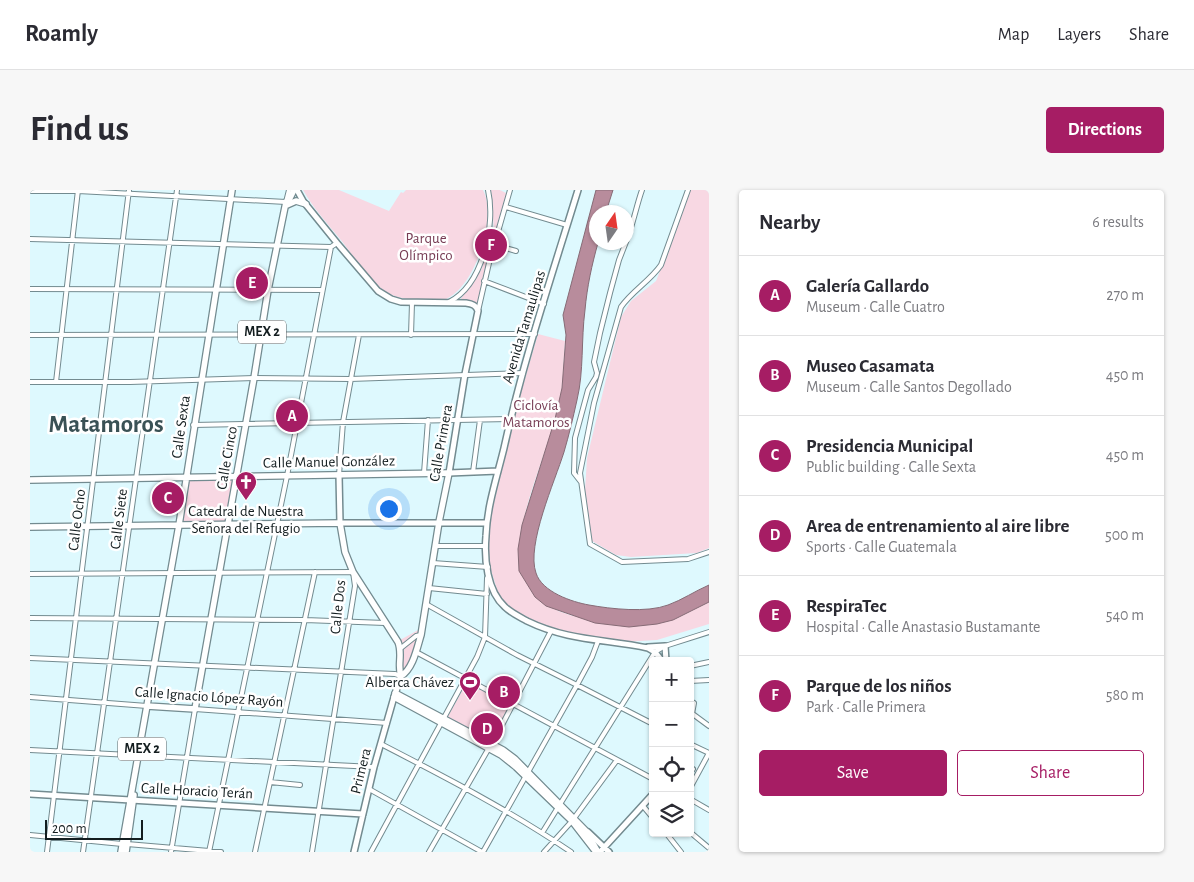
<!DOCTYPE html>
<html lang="en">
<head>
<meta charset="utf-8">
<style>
	body { margin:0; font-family:"Alegreya Sans",sans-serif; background:#f7f7f7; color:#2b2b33 }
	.controls { position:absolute; right:15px; bottom:15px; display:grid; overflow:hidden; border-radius:5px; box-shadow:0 1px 4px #0004 }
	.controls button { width:45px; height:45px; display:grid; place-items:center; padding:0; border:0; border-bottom:1px solid #e1e1e2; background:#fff; color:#2b2b33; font:25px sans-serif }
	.compass { position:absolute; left:559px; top:15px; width:45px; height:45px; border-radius:50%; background:#fff; box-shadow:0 1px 4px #0004; rotate:13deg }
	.scale { position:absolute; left:15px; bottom:12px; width:98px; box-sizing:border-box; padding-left:5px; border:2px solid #131d1f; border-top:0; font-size:14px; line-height:18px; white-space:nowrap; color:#131d1f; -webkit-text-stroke:4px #fff; paint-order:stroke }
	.you { position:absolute; left:358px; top:318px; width:18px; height:18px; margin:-12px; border:4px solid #fff; border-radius:50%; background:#1a73e8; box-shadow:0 0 0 8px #1a73e833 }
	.badge { display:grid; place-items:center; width:32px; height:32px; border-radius:50%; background:#a61d64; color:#fff; font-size:16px; font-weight:700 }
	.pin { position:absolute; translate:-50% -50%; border:2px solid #fff; box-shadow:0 1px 5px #0006 }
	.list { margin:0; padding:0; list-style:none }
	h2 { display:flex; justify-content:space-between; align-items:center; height:65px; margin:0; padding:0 20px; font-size:21px }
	h2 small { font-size:16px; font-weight:400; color:#7c7c81 }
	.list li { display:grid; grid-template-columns:32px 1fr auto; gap:15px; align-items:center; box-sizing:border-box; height:80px; padding:0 20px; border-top:1px solid #e1e1e2 }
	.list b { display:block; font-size:19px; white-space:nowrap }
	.list p { margin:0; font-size:16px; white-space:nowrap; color:#7c7c81 }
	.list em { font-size:16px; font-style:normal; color:#7c7c81 }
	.actions { display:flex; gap:10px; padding:15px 20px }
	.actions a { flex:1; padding:11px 0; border:1px solid #a61d64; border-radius:5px; text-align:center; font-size:18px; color:#a61d64 }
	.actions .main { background:#a61d64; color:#fff }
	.icon { flex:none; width:28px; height:28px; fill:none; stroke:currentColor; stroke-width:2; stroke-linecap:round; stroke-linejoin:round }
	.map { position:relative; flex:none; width:679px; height:662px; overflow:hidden; border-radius:5px }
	header { display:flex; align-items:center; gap:30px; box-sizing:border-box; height:70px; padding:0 25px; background:#fff; border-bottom:1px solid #e1e1e2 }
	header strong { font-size:24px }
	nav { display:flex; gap:28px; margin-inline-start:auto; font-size:18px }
	.intro { display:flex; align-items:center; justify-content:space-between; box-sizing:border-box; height:120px; padding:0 30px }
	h1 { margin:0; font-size:35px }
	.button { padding:12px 22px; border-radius:5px; background:#a61d64; color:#fff; font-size:18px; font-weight:700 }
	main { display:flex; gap:30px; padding:0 30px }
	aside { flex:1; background:#fff; border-radius:5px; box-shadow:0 1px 4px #0004 }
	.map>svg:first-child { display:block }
	.green { fill:#f8d8e3 }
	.water { fill:#b88c9c; stroke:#866b76 }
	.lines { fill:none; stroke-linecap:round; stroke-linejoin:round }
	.street-casing { stroke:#738b90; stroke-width:6 }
	.secondary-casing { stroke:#738b90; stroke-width:8 }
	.primary-casing { stroke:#738b90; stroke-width:8 }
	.street { stroke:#fff; stroke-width:4 }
	.secondary { stroke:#fff; stroke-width:5 }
	.primary { stroke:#fff; stroke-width:5.5 }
	.labels { text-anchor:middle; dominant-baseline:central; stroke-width:5; stroke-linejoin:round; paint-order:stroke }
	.shield { fill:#fff; stroke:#5a6162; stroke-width:1 }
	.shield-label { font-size:14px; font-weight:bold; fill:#131d1f }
	.park-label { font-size:15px; fill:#773c54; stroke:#fff }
	.street-label { font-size:15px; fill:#131d1f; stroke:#fff }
	.poi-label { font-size:15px; fill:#131d1f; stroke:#fff }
	.town-label { font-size:25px; font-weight:bold; fill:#3a5155; stroke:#fff }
</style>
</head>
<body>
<header>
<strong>Roamly</strong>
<nav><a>Map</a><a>Layers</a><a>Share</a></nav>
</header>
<div class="intro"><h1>Find us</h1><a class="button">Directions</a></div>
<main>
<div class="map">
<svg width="679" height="662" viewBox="0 0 679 662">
	<rect width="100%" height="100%" fill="#def9fe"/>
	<path class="green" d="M273,0H309L359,21L371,2L373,3L376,0H453C468,27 445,97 416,109C399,109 378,112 362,105C341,96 324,66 310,49C297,33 283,18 273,0Z
		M461,0H470L478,4L453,88L447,115L440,111L430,110L451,80L464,42Z
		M660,0H679V358L667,363L601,367L586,365L562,351L555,301L557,268L591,127L601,111L626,91L638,61Z
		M508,144L535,151C533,173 534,195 529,217C515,271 486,323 489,381L528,421L543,426L643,430L679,412V434L627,450L594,452L572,449L523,440L481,419L469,406L460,377L457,356L459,333L483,230Z
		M203,289L196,331L152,332L159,290Z
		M390,439L384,462L375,480H372L374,459L370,450Z
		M437,492L481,514L460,551L417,528Z"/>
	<path class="water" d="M566,0H583L576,22H566V52L568,53C562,74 557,97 555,120C551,150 554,181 547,210C543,228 539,245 534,262C525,291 496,355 506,383C512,402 542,412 559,415C581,419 617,423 638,415C652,410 665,401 679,395V412L643,430L627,434L599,437L565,433L516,416L505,407L489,381L488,359L492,335L525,229L532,198L536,145L533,125Z"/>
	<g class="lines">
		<g class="street-casing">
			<path id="street" d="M658,0L631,75C620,91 602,101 591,117L564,213L550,283L560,354L592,372L658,369L679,362
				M0,1H48L256,12L259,0
				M476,17L537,35
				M0,49L301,57L307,53
				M596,52C603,35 606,17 612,0
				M465,55L486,61
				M454,91L514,114
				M0,99L292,100
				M419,112C453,95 466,34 458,0
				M448,121L459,73L480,0
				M0,145L505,144
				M381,145L382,113
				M0,192H100L224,188L320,189L493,183
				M26,192L48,0
				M163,235L480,229
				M443,282L450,230
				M394,283L398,230
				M309,285L313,232L329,145
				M551,292L544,283L545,248L558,200L566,187L567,183L564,172L570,143L580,103L589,70L596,52
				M405,356H455
				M403,373L458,377
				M0,384L323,382L325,396L282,662
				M399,398L457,404
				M396,414L487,465L547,495L623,534
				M0,428L275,430L355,433
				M371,458L386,446L391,445
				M386,462L623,589
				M0,468L365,484L371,486
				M660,476L679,472
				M660,491L679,490
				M0,507L117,516
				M660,511L664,513L662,524
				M660,522L679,536
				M351,554C415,587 481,621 541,662
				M660,554L679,563L660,598
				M0,560L344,577
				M660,583L663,579
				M240,592L270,595
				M339,599L452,662
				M660,609L679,620
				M613,616L623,628
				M660,642L679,658
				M512,643L625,462L635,456L679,442
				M636,643L651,662
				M0,645L92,654
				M97,654L191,662
				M17,662L99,0
				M53,662L147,0
				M141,662L165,519L357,533
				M179,662L257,286L301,57
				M225,662L285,382
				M341,662L447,467L455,447L457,388
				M399,662L471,537L521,441
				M453,662L547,495L562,467L568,451
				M514,662L542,631L587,570"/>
		</g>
		<g class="secondary-casing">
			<path id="secondary" d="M267,0L273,11L307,53L348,101L361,109L371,112L436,113C442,114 446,115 448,121L435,184L419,283L468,281
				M548,0C522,85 493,171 474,258C467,287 457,316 456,346C454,369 457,401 475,417C481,423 490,427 497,431C538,451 575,449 618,458L625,462L632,471
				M309,285L310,333H457
				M618,457L635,456L636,471
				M0,604L333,624
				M558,642L579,662
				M324,662L344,577L364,507
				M570,662L623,604"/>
		</g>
		<g class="primary-casing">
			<path id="primary" d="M257,15L266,11L276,14
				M0,290L419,283L409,332L391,445C387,458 383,479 371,486L364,507L471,565L486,577L542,631L566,662
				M0,337L310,333L315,362L323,382L368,452C373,464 367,475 371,486
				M365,503L473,560L485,569L556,641L568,662
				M117,516L165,519L224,188L238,100L256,12L259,10L264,0
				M91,662L149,335L202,0
				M96,662L104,605"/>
		</g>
		<use href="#street" class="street"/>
		<use href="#secondary" class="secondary"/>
		<use href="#primary" class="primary"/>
	</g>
	<defs>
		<g id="church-pin" transform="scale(1.125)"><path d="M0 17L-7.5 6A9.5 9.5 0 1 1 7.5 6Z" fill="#a61d64" stroke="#fff"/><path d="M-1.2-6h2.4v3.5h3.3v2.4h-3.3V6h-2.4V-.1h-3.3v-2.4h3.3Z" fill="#fff"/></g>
		<g id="stadium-pin" transform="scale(1.125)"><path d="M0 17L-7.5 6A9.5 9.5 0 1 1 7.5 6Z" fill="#a61d64" stroke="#fff"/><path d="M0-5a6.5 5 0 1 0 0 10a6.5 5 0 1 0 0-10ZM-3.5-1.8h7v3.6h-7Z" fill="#fff"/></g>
	</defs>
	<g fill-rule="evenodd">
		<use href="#church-pin" x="216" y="292"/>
		<use href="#stadium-pin" x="440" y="492"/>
	</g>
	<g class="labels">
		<g class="shield">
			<rect x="208" y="130.5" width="48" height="23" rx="4"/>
			<rect x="88" y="547.5" width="48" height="23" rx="4"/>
		</g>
		<g class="shield-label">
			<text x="232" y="142">MEX 2</text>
			<text x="112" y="559">MEX 2</text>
		</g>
		<g class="park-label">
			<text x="396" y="48">Parque<tspan x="396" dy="17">Olímpico</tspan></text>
			<text x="506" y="215">Ciclovía<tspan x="506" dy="17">Matamoros</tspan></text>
		</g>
		<g class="street-label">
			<text transform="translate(494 137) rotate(-73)">Avenida Tamaulipas</text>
			<text transform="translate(151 237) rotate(-82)">Calle Sexta</text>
			<text transform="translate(411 253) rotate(-80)">Calle Primera</text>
			<text transform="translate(197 268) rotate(-80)">Calle Cinco</text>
			<text transform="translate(299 272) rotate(-1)">Calle Manuel González</text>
			<text transform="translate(89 329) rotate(-83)">Calle Siete</text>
			<text transform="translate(47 330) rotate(-83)">Calle Ocho</text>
			<text transform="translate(308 417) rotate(-84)">Calle Dos</text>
			<text transform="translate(179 507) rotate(4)">Calle Ignacio López Rayón</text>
			<text transform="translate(331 581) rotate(-76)">Primera</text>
			<text transform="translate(167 601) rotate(3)">Calle Horacio Terán</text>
		</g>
		<g class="poi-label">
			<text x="216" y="321">Catedral de Nuestra<tspan x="216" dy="17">Señora del Refugio</tspan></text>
			<text x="424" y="492" text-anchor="end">Alberca Chávez</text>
		</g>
		<g class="town-label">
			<text x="76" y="234">Matamoros</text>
		</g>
	</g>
</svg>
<div class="controls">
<button>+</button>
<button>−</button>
<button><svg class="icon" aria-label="locate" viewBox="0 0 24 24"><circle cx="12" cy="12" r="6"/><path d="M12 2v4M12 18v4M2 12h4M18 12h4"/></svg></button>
<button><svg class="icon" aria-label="layers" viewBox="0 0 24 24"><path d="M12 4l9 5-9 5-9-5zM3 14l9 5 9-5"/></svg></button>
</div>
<svg class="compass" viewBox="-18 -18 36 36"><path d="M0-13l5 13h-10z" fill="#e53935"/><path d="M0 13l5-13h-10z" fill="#7c7c81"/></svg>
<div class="scale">200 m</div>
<div class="you"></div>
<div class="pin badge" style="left:262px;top:226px">A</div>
<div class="pin badge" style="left:474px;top:502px">B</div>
<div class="pin badge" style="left:138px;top:308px">C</div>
<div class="pin badge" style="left:457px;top:539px">D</div>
<div class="pin badge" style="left:222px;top:93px">E</div>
<div class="pin badge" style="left:461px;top:55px">F</div>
</div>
<aside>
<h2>Nearby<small>6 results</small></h2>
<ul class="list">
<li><span class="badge">A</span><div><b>Galería Gallardo</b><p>Museum · Calle Cuatro</p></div><em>270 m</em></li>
<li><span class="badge">B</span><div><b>Museo Casamata</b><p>Museum · Calle Santos Degollado</p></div><em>450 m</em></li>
<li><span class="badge">C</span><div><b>Presidencia Municipal</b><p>Public building · Calle Sexta</p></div><em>450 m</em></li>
<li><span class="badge">D</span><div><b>Area de entrenamiento al aire libre</b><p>Sports · Calle Guatemala</p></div><em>500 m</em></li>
<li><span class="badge">E</span><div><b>RespiraTec</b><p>Hospital · Calle Anastasio Bustamante</p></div><em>540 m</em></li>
<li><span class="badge">F</span><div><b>Parque de los niños</b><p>Park · Calle Primera</p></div><em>580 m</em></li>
</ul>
<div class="actions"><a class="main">Save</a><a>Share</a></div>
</aside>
</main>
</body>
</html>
